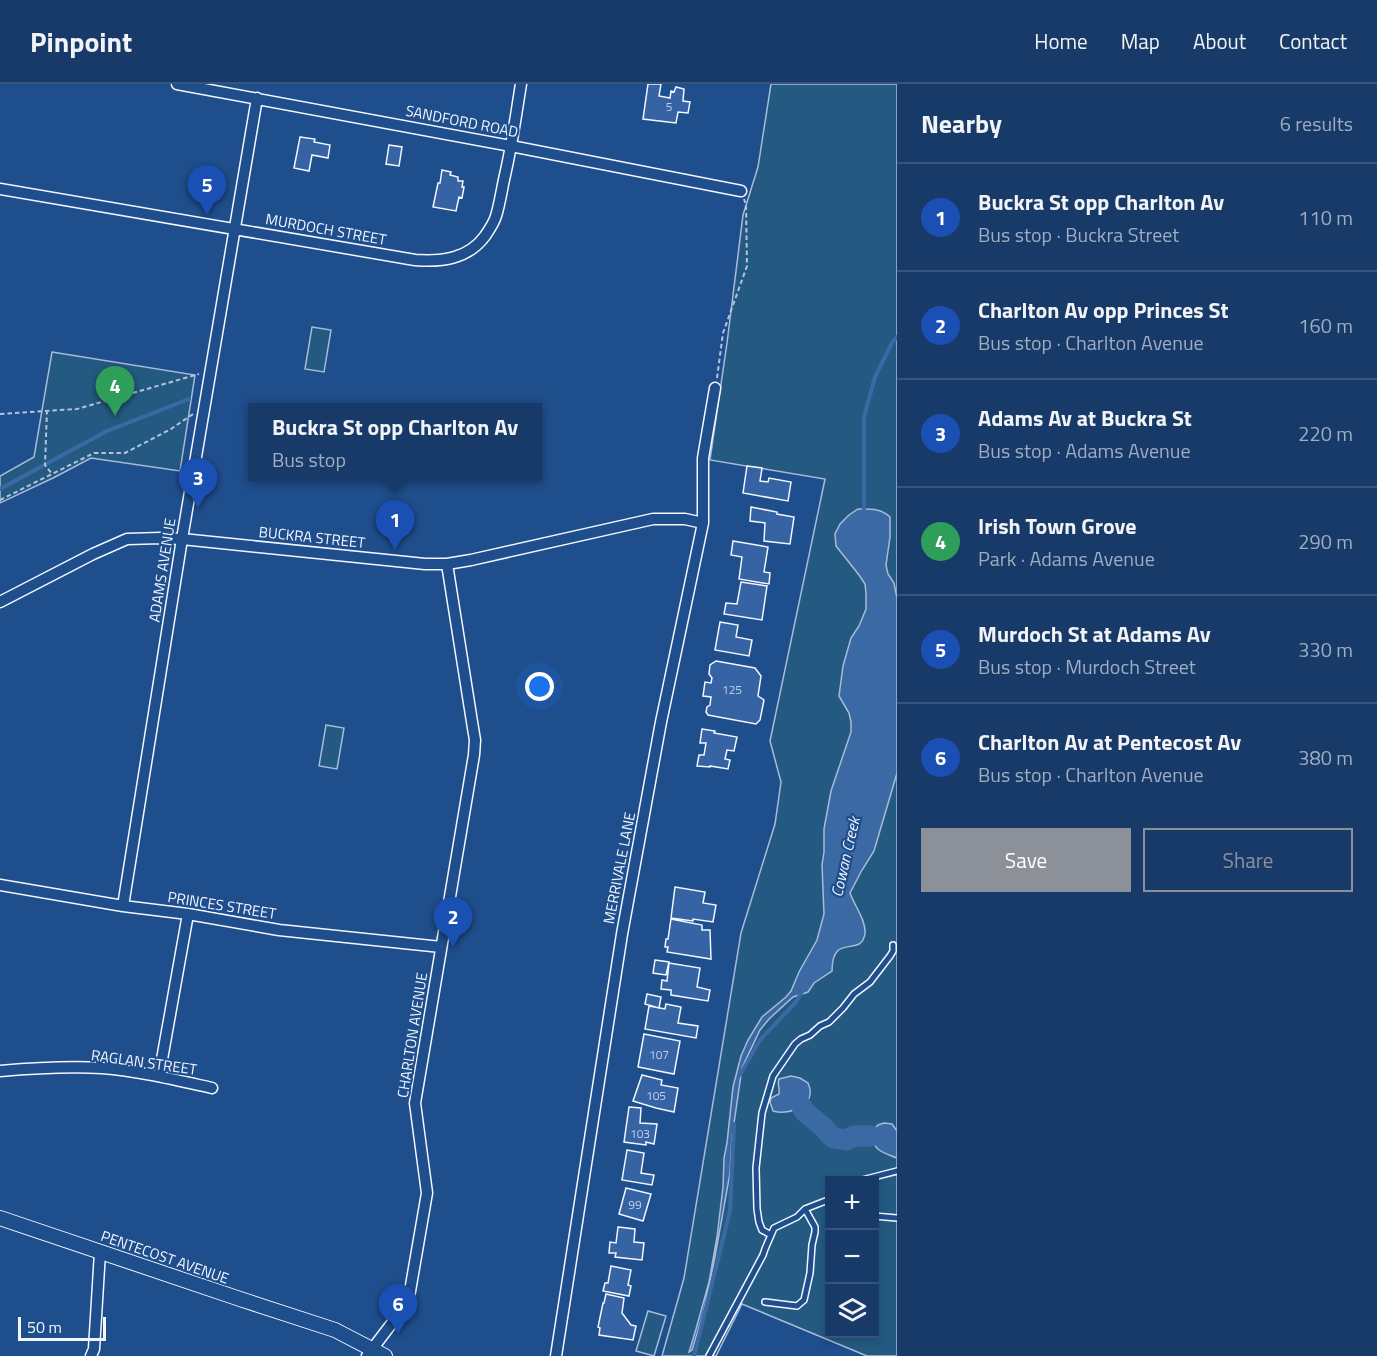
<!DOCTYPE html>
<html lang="en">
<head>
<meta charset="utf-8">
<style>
	body { margin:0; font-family:"Titillium Web",sans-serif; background:#20416f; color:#f1f3f6 }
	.controls { position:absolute; right:18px; bottom:18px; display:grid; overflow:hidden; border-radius:0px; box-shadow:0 3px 9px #0003 }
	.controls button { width:54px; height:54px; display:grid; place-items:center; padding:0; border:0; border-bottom:2px solid #36547d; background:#173a69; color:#f1f3f6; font:30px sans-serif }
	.scale { position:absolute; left:18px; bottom:15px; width:88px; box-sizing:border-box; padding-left:6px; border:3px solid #f2f6ff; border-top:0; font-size:16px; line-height:21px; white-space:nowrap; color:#f2f6ff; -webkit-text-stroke:4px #1f4e8c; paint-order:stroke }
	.you { position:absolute; left:540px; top:603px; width:21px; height:21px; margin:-15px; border:4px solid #fff; border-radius:50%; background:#1a73e8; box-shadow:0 0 0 9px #1a73e833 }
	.badge { display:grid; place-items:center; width:39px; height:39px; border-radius:50%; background:#8c9099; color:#fff; font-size:20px; font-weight:700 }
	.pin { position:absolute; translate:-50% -50px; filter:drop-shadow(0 2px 3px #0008) }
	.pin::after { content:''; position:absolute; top:32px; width:21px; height:18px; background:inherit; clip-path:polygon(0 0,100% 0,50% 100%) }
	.popup { position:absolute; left:248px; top:319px; width:294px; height:78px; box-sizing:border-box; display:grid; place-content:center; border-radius:0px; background:#173a69; filter:drop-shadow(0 2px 4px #0005); font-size:20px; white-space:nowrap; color:#9eadc0 }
	.popup b { font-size:22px; color:#f1f3f6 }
	.popup::after { content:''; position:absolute; left:50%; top:100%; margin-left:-12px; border:12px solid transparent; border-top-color:#173a69 }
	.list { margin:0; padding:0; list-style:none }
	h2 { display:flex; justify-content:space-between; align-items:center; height:78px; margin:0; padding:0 24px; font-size:26px }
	h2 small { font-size:20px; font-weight:400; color:#9eadc0 }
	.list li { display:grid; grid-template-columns:39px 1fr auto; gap:18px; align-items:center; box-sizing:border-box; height:108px; padding:0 24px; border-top:2px solid #36547d }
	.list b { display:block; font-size:22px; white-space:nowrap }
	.list p { margin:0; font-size:20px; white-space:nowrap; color:#9eadc0 }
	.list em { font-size:20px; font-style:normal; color:#9eadc0 }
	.actions { display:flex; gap:12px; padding:18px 24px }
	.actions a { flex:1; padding:14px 0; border:2px solid #8c9099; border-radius:0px; text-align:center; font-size:21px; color:#8c9099 }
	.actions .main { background:#8c9099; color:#fff }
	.icon { flex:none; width:33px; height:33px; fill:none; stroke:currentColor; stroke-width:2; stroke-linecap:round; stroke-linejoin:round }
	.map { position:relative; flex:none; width:897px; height:1272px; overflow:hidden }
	header { display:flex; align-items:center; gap:36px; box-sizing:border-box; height:84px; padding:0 30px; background:#173a69; border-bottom:2px solid #36547d }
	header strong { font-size:28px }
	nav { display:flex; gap:33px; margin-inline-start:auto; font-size:21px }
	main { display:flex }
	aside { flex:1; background:#173a69 }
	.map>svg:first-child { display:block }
	.green { fill:#245a82; stroke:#a8bbd7; stroke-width:1.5; fill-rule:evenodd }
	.water { fill:#3b69a3; stroke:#a8bbd7; stroke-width:1.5 }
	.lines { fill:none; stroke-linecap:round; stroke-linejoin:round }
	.stream { stroke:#3b69a3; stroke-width:4 }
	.river { stroke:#3b69a3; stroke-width:21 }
	.building { fill:#3563a3; stroke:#f2f6ff; stroke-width:1.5 }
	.service-casing { stroke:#f2f6ff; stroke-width:8 }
	.minor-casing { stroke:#f2f6ff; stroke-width:13 }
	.tertiary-casing { stroke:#f2f6ff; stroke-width:16 }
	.path { stroke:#b3c4dc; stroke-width:2; stroke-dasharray:4.5 3; stroke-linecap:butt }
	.service { stroke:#1f4e8c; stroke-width:5 }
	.minor { stroke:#1f4e8c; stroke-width:10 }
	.tertiary { stroke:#1f4e8c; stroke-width:14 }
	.labels { text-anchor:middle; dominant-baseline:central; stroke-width:4.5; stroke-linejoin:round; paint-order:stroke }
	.number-label { font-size:12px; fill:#c3d1e8 }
	.street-label { font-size:15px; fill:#f2f6ff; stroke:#1f4e8c }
	.water-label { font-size:16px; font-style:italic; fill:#f2f6ff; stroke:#1f4e8c }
</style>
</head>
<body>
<header>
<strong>Pinpoint</strong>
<nav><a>Home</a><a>Map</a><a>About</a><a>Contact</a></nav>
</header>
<main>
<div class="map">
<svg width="897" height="1272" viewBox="0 0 897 1272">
	<rect width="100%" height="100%" fill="#1f4e8c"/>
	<path class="green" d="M771,0H897V1272H867L742,1220L716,1272H662L684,1194L741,849L775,740L781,698L770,657L825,395L710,376L727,259L743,131L758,83ZM830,1096H874V1250H830Z
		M312,243L331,246L324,288L305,285Z
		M52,268L195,291L180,387L91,374L53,394L0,419V392L34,373Z
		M326,641L344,644L337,685L319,682Z
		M648,1227L666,1232L654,1272L636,1267Z"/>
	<path class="water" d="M858,425C870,425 881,424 890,433V453L886,481L888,490L894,499L897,514V689L874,767L862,786L850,809C854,821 866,836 865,849C862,875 832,847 832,887L814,899L808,908L793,913L769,935L760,946L742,984L732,1053L730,1089L715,1173L703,1230L692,1266L689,1268L696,1245L709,1198L717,1153L723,1103L724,1074L727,1059L733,1003L741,972L748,956L762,933L786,913L791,907L799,888L817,856L824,830L822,781L824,768V745L831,707L851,648V638L849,629L839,612L843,582L851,554L859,542L866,525V509L865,500L859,491L836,462L835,450L840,440L849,431Z
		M791,992L800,994L808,999C818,1021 791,1032 773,1027L770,1018L771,1014L779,1010C780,1004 777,1000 779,995Z
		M884,1039L892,1040L897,1047V1074C882,1068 872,1067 872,1048L878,1041Z"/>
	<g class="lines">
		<path class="stream" d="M0,405L107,347L189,315
			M864,429V333L875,293L892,259L897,253
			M740,991L760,956L796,918L803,906
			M694,1272L730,1127L734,1040"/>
		<path class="river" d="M802,1023L805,1028L822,1042L830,1051L834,1054L846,1056L854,1052H871"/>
	</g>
	<path class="building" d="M648,0H661L659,12L670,14L671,7L674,8L676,3L684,5L683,17L690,18L688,29L678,28L676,39L643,35Z
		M300,53L315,55L314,58L330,61L328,74L312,71L309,87L294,84Z
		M389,61L402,63L399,82L386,80Z
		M442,86L451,88L450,91L458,93V97H463L462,103H464L462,114L459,113L456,127L433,123L438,99H440Z
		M747,382L762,384L760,397L768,398L769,394L791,398L788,417L743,409Z
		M751,423L777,428V430L794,433L790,460L764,457L765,439L750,437Z
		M733,457L768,463L764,488L770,489L769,500L739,495L742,473L731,471Z
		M741,498L767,502L762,536L724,530L726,519L737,520Z
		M720,538L738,541L736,553L752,556L749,572L715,566Z
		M716,577L755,584L761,592L758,612L764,616L760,636L756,640L708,631L706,628L707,623L710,621L711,613L703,612L705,598L711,599L712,594L709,590L710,581Z
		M702,645L715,647L714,649L737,653L734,667L727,666L725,675L730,676L728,685L710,682V683L697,682L699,671H704L706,659H700Z
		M675,803L705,808L703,819L716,821L713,838L693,835V837L671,834Z
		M671,835L702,841V846H710L711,875L667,868L668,863H665L666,855H668Z
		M655,876L669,878L666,891L653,889Z
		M669,879L700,884L697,903L710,906L708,917L671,911V906L661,905L662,896L667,897Z
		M647,910L661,913L659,924L645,920Z
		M666,920L681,923L678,939L698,942L696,954L645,945L649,922L665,925Z
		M644,950L680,957L674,990L638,983Z
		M642,991L662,996L661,1001L678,1004L674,1028L656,1024L633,1017Z
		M629,1023L641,1024L640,1039L657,1040L654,1060L646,1058V1061L624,1058Z
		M627,1066L644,1069L641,1089L654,1091L652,1101L622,1096Z
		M626,1104L651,1110L643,1137L619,1130Z
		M618,1143L635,1145L634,1158L644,1159L642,1176L615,1173L616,1169H609L610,1158L616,1159Z
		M611,1182L631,1186L628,1201L631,1202L629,1212L603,1207L605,1199H608Z
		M606,1210L624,1214L622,1229L631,1241L636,1242L633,1256L599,1251L600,1244L598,1243L603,1219H604Z"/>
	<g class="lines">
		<g class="service-casing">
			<path id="service" d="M862,1096L897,1087
				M830,1111L828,1116L830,1121
				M874,1132L897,1134
				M771,1151L762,1146L759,1138L757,1125L756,1084L762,1029L773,992L795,960L801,955L810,951L820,942L829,938L843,924L854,910L870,898L890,872L893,867V861
				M765,1218L797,1222L804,1216L810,1189L812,1161L815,1148V1143L805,1125L828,1116
				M709,1272L763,1171L765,1165L774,1144L797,1133L805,1125"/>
		</g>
		<g class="minor-casing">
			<path id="minor" d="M177,0L511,62L741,107
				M0,105L415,176C442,178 468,175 485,152C489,146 494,139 496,132C500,119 502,104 505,91C512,61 516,31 521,0
				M0,518L93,470L127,455L161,454L182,455L425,480H447L471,476L653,435H685L703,439
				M0,801L123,822L188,830L279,846L441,863
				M123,822L182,455L257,14
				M0,987C34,984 68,982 102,984C139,987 176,996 212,1004
				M159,992L188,830
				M91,1272L94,1265L100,1168
				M367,1272L405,1222L409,1213L427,1109L415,1019L474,671L475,656L473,644L447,480
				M556,1272L622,850L661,638L703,439V374L715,304"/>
		</g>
		<g class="tertiary-casing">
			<path id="tertiary" d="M0,1134L240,1215L335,1246L385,1272"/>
		</g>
		<path class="path" d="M717,294L723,249L747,182L746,121L744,115
			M47,326L45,381L52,390
			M0,330L77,325L199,290
			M0,416L94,369H125L171,345L193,330"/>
		<use href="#service" class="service"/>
		<use href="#minor" class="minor"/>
		<use href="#tertiary" class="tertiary"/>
	</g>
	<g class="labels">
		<g class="number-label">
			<text x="669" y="22">5</text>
			<text x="732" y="605">125</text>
			<text x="659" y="970">107</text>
			<text x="656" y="1011">105</text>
			<text x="640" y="1049">103</text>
			<text x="635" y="1120">99</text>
		</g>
		<g class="street-label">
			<text transform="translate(462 37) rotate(11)">SANDFORD ROAD</text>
			<text transform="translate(326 145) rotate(10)">MURDOCH STREET</text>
			<text transform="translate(312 453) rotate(6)">BUCKRA STREET</text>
			<text transform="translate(162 486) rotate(-81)">ADAMS AVENUE</text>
			<text transform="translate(619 784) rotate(-79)">MERRIVALE LANE</text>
			<text transform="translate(222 821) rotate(9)">PRINCES STREET</text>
			<text transform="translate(412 951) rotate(-81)">CHARLTON AVENUE</text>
			<text transform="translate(144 978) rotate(8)">RAGLAN STREET</text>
			<text transform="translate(165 1173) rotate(19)">PENTECOST AVENUE</text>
		</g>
		<g class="water-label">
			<text transform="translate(845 773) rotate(-77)">Cowan Creek</text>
		</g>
	</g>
</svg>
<div class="controls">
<button>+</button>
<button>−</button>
<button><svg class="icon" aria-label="layers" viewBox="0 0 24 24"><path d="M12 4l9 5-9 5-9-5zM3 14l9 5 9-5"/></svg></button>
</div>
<div class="scale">50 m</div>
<div class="you"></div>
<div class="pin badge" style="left:395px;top:466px;background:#1a4fb4">1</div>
<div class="popup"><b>Buckra St opp Charlton Av</b>Bus stop</div>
<div class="pin badge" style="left:453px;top:863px;background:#1a4fb4">2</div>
<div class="pin badge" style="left:198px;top:424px;background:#1a4fb4">3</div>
<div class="pin badge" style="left:115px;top:332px;background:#2e9e5b">4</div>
<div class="pin badge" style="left:207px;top:131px;background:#1a4fb4">5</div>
<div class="pin badge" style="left:398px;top:1250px;background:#1a4fb4">6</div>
</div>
<aside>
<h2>Nearby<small>6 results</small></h2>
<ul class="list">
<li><span class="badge" style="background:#1a4fb4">1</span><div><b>Buckra St opp Charlton Av</b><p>Bus stop · Buckra Street</p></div><em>110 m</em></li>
<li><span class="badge" style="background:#1a4fb4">2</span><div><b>Charlton Av opp Princes St</b><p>Bus stop · Charlton Avenue</p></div><em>160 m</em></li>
<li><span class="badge" style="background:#1a4fb4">3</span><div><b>Adams Av at Buckra St</b><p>Bus stop · Adams Avenue</p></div><em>220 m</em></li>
<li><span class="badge" style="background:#2e9e5b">4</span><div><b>Irish Town Grove</b><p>Park · Adams Avenue</p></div><em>290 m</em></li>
<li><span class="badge" style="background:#1a4fb4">5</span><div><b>Murdoch St at Adams Av</b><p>Bus stop · Murdoch Street</p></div><em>330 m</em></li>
<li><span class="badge" style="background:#1a4fb4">6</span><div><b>Charlton Av at Pentecost Av</b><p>Bus stop · Charlton Avenue</p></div><em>380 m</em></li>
</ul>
<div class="actions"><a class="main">Save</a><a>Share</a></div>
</aside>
</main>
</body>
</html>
